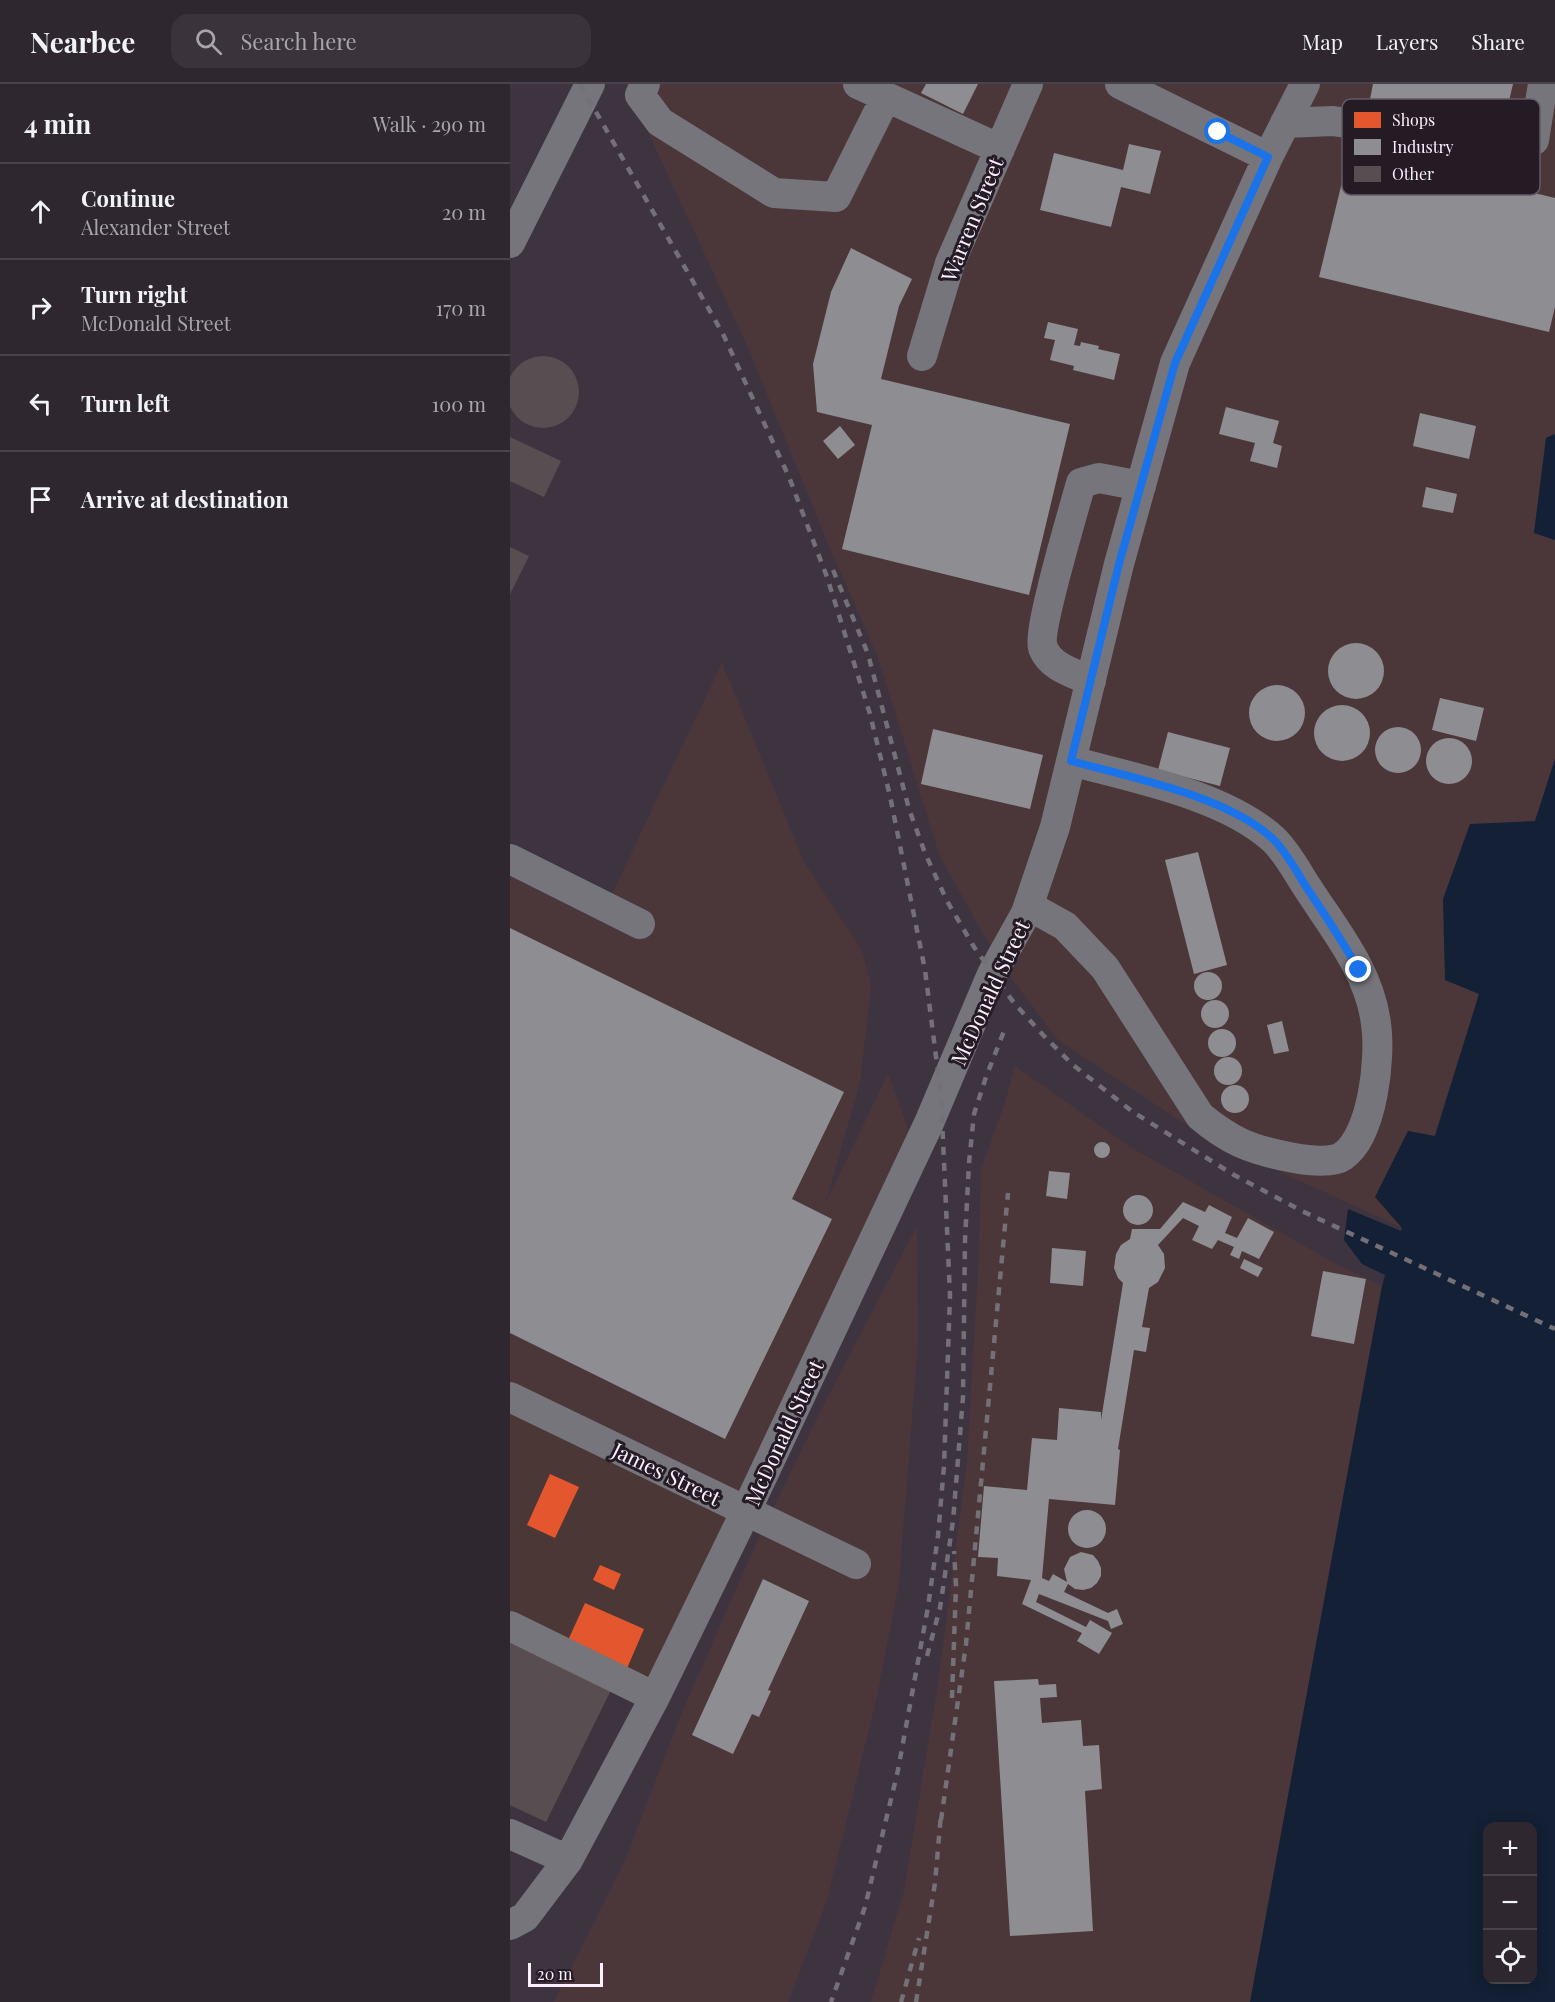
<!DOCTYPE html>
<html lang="en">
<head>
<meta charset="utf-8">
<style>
	body { margin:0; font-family:"Playfair Display",serif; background:#3a333c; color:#f1f3f6 }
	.controls { position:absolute; right:18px; bottom:18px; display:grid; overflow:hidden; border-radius:12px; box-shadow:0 3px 15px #0003 }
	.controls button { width:54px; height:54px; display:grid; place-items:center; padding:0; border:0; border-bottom:2px solid #49444c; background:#2e2730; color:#f1f3f6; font:30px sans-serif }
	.scale { position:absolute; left:18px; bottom:15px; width:75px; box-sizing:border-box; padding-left:6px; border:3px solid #fbeffd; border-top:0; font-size:16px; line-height:21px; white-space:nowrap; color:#fbeffd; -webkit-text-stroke:4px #241b25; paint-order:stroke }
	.stop { position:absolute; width:18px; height:18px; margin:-14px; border:4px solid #1a73e8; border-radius:50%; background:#fff }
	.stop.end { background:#1a73e8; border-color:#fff; box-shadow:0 2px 6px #0008 }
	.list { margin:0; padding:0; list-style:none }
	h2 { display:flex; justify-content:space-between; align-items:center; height:78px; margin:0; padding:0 24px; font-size:26px }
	h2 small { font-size:20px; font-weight:400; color:#a7a5ab }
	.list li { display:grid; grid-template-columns:39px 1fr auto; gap:18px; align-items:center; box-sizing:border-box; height:96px; padding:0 24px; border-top:2px solid #49444c }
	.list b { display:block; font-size:22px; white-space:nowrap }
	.list p { margin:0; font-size:20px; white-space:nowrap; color:#a7a5ab }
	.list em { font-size:20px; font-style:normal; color:#a7a5ab }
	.icon { flex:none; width:33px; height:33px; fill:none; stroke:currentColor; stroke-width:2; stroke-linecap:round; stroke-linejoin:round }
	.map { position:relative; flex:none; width:1045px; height:1918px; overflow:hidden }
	header { display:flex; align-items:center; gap:36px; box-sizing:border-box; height:84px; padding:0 30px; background:#2e2730; border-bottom:2px solid #49444c }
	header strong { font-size:28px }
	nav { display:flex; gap:33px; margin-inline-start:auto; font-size:21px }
	.search { width:420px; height:54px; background:#3a333c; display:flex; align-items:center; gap:15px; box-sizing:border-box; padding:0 21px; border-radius:18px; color:#a7a5ab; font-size:22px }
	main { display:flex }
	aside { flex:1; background:#2e2730 }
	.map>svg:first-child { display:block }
	.commercial { fill:#4b3836 }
	.industrial { fill:#4b373a }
	.water { fill:#132035; fill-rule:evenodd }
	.shops { fill:#e4572e }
	.industry { fill:#8d8d92 }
	.building { fill:#584e51 }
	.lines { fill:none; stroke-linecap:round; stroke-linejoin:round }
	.minor { stroke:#76757b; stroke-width:30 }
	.rail { stroke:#747077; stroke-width:4.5; stroke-dasharray:8 8; stroke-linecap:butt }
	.route { stroke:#1a73e8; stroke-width:8 }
	.labels { text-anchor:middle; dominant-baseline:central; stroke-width:6; stroke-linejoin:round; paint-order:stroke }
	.street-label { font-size:21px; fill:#fbeffd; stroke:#241b25 }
	.key { fill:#241b25; stroke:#645b66; stroke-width:1.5 }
	.key-label { font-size:16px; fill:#fbeffd }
</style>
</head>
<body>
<header>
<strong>Nearbee</strong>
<div class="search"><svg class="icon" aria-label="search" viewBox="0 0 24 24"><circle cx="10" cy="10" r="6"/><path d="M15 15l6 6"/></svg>Search here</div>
<nav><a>Map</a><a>Layers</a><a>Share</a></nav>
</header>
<main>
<aside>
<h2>4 min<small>Walk · 290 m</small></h2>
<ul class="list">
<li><svg class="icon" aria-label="ahead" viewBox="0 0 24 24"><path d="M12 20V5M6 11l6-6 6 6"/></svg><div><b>Continue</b><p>Alexander Street</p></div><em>20 m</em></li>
<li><svg class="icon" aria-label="right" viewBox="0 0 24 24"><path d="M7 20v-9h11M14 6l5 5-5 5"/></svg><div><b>Turn right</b><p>McDonald Street</p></div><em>170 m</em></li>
<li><svg class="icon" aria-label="left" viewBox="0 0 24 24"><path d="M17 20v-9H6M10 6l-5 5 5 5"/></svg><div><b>Turn left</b></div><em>100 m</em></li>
<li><svg class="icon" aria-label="arrive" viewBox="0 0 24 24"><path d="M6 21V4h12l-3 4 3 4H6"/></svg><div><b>Arrive at destination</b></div></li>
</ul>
</aside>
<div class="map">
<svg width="1045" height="1918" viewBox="0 0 1045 1918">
	<rect width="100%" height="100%" fill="#3e3440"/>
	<path class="commercial" d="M0,1313L236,1427L145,1613L0,1542Z"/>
	<path class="industrial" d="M116,0H1045V350L1036,354L1024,449L1045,456V675L924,1052L893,1144L698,1055L548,956L490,879L430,773L369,576L317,457L239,266Z
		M212,579L294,778L352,867L361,901L350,998L316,1118L378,990L406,1067L236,1427L0,1313V773L98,818Z
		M505,982L622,1064L826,1180L872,1202L740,1918H361L394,1807L428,1600L457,1380L469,1171L471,1085L494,1022Z
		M407,1142L408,1256L389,1499L367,1612L317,1816L278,1918H44L114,1779L170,1633L246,1460L309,1330Z"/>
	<path class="water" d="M1045,350V456L1024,449L1036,354Z
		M1045,675V1918H740L872,1202L875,1191L852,1180L834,1156L838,1125L891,1147L892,1144L865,1113L898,1047L925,1052L969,910L935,896L933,815L960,740L1025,737ZM1023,1742V1896H978V1742Z"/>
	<path class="shops" d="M40,1390L69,1403L45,1454L17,1441Z
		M90,1481L111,1490L104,1506L83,1496Z
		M75,1519L134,1545L115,1589L55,1563Z"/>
	<path class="industry" d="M416,0H468L453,30L411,9Z
		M863,0H1003L991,51L859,20Z
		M619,60L651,67L640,110L611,103L601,143L530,126L544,69L613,86Z
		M840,65L1045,114V223L1039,248L809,193Z
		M341,164L402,195L389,222L371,295L560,340L519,511L332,465L362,341L307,328L303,280L321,208Z
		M538,238L568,245L564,261L570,262L571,258L589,262L588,265L610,270L604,296L563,286L564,282L540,276L545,256L534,254Z
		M716,323L769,337L763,359L772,362L767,384L740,377L745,359L709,350Z
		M910,329L966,342L959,375L903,362Z
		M330,342L345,361L328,375L313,357Z
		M916,403L947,410L943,429L912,423Z
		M818 587a28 28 0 1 1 56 0a28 28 0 1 1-56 0Z
		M739 629a28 28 0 1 1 56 0a28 28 0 1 1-56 0Z
		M930,614L974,624L966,657L922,646Z
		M804 649a28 28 0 1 1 56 0a28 28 0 1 1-56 0Z
		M865 666a23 23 0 1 1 46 0a23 23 0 1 1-46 0Z
		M423,645L533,671L520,725L411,700Z
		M658,648L720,664L710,702L648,686Z
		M916 677a23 23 0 1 1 46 0a23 23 0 1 1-46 0Z
		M688,768L717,881L684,890L655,776Z
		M0,844L334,1008L282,1115L322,1135L215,1355L0,1249Z
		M684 902a14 14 0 1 1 28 0a14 14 0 1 1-28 0Z
		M691 930a14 14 0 1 1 28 0a14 14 0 1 1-28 0Z
		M772,937L779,967L764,970L757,941Z
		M698 959a14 14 0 1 1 28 0a14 14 0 1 1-28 0Z
		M704 987a14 14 0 1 1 28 0a14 14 0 1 1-28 0Z
		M711 1015a14 14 0 1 1 28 0a14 14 0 1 1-28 0Z
		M584 1066a8 8 0 1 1 16 0a8 8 0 1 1-16 0Z
		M539,1087L560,1089L557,1115L536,1112Z
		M613 1126a15 15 0 1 1 30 0a15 15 0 1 1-30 0Z
		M673,1118L695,1128L699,1121L722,1133L715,1149L727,1154L738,1134L764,1148L749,1175L732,1167L729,1175L720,1171L724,1163L708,1156L702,1165L682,1156L689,1142L673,1134L648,1161L654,1170L655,1184L648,1198L639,1204L632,1243L640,1244L636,1268L624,1266L608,1365L610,1366L605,1421L539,1415L532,1494L539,1497L543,1490L557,1498L554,1485L560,1473L571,1468L583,1471L588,1477L591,1484V1492L587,1499L581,1504L573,1506L565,1505L558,1500L554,1508L598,1529L607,1525L613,1540L601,1545L598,1537L529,1510L526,1518L576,1543L580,1536L602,1549L589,1570L567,1557L572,1549L512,1520L521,1496L487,1492L488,1474L468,1473L474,1402L517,1406L522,1354L547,1356L549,1324L591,1328V1336L613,1199L608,1194L604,1184L606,1170L611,1161L620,1155L622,1145H650Z
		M542,1164L576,1167L573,1202L540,1199Z
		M734,1175L753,1184L748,1193L730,1184Z
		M813,1187L856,1195L844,1260L801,1252Z
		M558 1445a19 19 0 1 1 38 0a19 19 0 1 1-38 0Z
		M253,1495L299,1517L258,1606L261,1607L249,1633L242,1630L223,1670L182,1651Z
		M528,1595L529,1601L546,1600L547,1613L530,1614L532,1639L571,1636L573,1662L589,1661L592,1705L575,1707L583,1847L500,1852L484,1597Z"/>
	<path class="building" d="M-3 308a36 36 0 1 1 72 0a36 36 0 1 1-72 0Z
		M0,353L51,377L34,413L0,397Z
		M0,463L19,472L0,510Z
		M0,1554L102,1604L36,1738L0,1721Z"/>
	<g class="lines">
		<path class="minor" d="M135,0L130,11L150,38L264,109L326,113L376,13
			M348,0L490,65
			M610,0L758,73
			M775,39L823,37L1004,65L1024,56L1033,0
			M0,159L80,0
			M412,272L440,179L518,0
			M581,597C564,589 540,583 533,564C527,547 564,425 571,399L589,394L631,402
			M0,775L130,840
			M519,822L555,842L595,884L690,1032C703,1043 716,1052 731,1059C751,1068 815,1085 833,1072C863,1051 871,973 866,940C860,888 824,845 797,803C787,788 777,768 763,755C714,711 624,694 561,677
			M0,1313L346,1480
			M0,1542L145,1613
			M0,1750L58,1776
			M0,1841L15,1833L58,1776L145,1613L236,1427L419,1039L482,890L516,829L545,743L609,480L665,279L758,73L795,0"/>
		<path class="rail" d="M70,0L213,250L279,393L317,493L360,630L380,712L415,886L431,1012L440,1211L434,1382L428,1452L418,1523L388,1686L355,1823L321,1918
			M323,486L358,570L399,725L415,769L437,817L464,863L504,919L534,952L563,981L623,1028L724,1091L792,1127L1045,1245
			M417,1572L430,1524L443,1437L453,1313L455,1156L459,1079L464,1030L476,993L496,942
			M442,1614L446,1502L444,1467
			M431,1736L456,1560L498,1109
			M391,1918L409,1854
			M406,1918L425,1799L431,1730"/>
	</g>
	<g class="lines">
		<path class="route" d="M708,48L758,73L665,279L609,480L561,677C620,693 720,713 764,756C776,768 786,786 795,801C814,829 832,857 849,886"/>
	</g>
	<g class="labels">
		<g class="street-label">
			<text transform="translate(461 135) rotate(-68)">Warren Street</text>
			<text transform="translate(479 908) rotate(-65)">McDonald Street</text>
			<text transform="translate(273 1348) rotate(-65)">McDonald Street</text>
			<text transform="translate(157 1389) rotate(26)">James Street</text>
		</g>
	</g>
	<rect x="832" y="15" width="198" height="96" rx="9" class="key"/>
	<rect x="844" y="28" width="27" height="16" fill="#e4572e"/>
	<rect x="844" y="55" width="27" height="16" fill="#8d8d92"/>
	<rect x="844" y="82" width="27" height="16" fill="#584e51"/>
	<g class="key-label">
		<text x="882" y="42">Shops</text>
		<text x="882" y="69">Industry</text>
		<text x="882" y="96">Other</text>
	</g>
</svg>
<div class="controls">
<button>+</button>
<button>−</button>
<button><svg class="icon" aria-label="locate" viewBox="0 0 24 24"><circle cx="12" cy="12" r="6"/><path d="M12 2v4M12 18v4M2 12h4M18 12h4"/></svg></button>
</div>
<div class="scale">20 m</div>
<div class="stop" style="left:708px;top:48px"></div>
<div class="stop end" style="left:849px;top:886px"></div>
</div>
</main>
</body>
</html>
